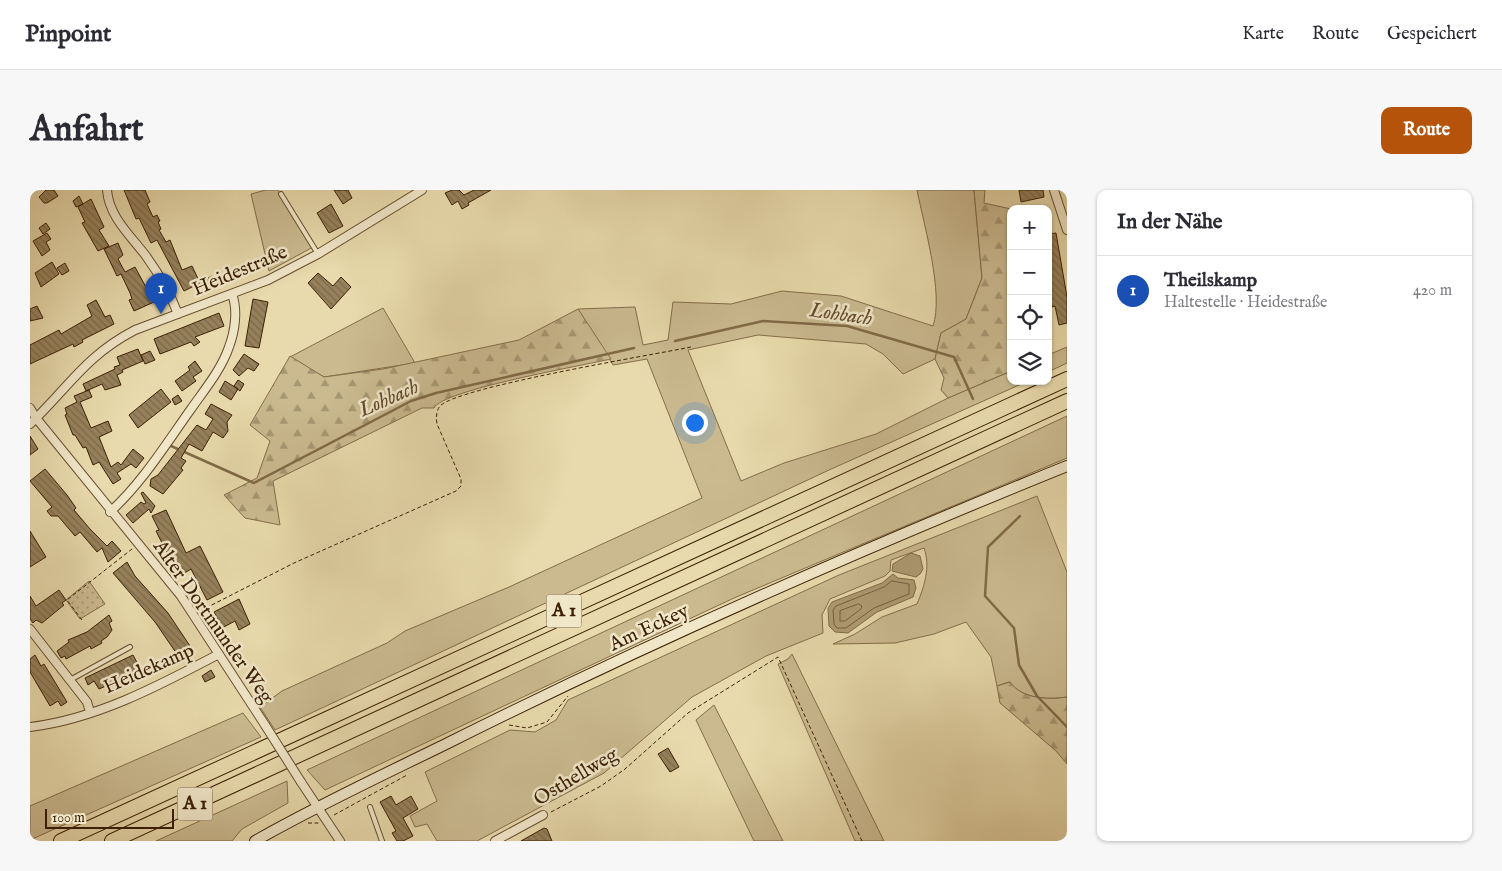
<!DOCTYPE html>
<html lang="de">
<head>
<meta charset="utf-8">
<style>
	body { margin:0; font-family:"IM FELL English",serif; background:#f7f7f7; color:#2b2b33 }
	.controls { position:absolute; right:15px; top:15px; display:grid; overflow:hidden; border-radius:10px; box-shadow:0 1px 4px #0004 }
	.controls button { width:45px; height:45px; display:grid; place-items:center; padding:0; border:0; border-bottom:1px solid #e1e1e2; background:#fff; color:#2b2b33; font:25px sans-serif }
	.scale { position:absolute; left:15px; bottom:12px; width:129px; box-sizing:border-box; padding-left:5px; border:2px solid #3d2005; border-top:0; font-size:14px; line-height:18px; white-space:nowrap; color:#3d2005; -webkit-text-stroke:4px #f0e7c9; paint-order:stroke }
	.you { position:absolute; left:664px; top:232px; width:18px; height:18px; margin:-12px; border:4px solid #fff; border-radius:50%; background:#1a73e8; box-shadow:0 0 0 8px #1a73e833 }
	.badge { display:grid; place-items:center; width:32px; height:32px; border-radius:50%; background:#b45309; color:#fff; font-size:16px; font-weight:700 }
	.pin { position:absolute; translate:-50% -41px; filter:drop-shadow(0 1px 2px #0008) }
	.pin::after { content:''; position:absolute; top:26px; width:18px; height:15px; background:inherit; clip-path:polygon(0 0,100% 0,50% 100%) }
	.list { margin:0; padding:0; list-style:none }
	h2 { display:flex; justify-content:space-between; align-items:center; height:65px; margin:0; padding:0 20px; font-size:21px }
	h2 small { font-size:16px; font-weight:400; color:#7c7c81 }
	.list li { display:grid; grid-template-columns:32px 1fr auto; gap:15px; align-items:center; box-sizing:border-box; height:70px; padding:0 20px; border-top:1px solid #e1e1e2 }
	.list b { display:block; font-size:19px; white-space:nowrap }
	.list p { margin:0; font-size:16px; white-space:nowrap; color:#7c7c81 }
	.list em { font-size:16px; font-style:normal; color:#7c7c81 }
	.icon { flex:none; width:28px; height:28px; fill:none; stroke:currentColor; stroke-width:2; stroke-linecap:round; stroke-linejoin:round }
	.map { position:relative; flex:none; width:1037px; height:651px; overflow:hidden; border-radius:10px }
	header { display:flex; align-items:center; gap:30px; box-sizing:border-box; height:70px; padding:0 25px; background:#fff; border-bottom:1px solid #e1e1e2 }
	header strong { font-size:24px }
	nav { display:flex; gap:28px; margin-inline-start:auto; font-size:18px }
	.intro { display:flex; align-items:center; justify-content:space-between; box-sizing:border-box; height:120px; padding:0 30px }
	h1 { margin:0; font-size:35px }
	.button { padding:12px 22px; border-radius:10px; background:#b45309; color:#fff; font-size:18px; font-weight:700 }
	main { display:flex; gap:30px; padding:0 30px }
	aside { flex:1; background:#fff; border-radius:10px; box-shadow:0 1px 4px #0004 }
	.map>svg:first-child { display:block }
	.green { fill:#cbba90; stroke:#846d4a }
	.forest { fill:url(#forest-firs); stroke:#846d4a }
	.park { fill:url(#park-dots); stroke:#846d4a }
	.water { fill:#ae9b73; stroke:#816a47 }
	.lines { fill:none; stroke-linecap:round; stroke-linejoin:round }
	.shore { stroke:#765e3c; stroke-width:1 }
	.stream { stroke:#816a47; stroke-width:2.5 }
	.building { fill:url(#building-back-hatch); stroke:#3d2005 }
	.lane-casing { stroke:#684e2f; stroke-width:6 }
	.street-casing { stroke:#684e2f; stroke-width:10 }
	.secondary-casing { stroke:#3d2005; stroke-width:12 }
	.highway-casing { stroke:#3d2005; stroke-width:16 }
	.path { stroke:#3d2005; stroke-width:1; stroke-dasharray:4 2.5; stroke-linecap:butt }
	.lane { stroke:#f0e7c9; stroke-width:4 }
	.street { stroke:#f0e7c9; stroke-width:8 }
	.secondary { stroke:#f0e7c9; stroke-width:10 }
	.highway { stroke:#e8daac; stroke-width:14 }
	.street-bridge-casing { stroke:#684e2f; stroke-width:10; stroke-linecap:butt }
	.street-bridge { stroke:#f0e7c9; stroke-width:8 }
	.labels { text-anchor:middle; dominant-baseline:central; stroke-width:5; stroke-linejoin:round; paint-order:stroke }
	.shield { fill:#f0e7c9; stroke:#735c40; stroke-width:1 }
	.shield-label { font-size:19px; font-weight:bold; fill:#3d2005 }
	.street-label { font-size:20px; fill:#3d2005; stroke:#f0e7c9 }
	.water-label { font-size:21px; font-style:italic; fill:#654b2c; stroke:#f0e7c9 }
</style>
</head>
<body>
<header>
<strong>Pinpoint</strong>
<nav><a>Karte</a><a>Route</a><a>Gespeichert</a></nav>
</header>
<div class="intro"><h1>Anfahrt</h1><a class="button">Route</a></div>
<main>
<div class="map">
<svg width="1037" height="651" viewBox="0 0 1037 651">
	<defs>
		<pattern id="forest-firs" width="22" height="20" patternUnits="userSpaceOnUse" patternTransform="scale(1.25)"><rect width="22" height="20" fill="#cbba90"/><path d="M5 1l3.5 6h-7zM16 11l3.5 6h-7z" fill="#a69774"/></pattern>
		<pattern id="park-dots" width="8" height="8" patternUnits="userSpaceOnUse" patternTransform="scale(1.25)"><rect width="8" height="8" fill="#cbba90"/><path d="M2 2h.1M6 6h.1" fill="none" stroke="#a69774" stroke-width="1.8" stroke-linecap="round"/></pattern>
		<pattern id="building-back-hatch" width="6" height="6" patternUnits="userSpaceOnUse" patternTransform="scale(1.25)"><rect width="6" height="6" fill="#96815c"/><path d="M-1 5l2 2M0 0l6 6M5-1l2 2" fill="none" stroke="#7c694a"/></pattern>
	</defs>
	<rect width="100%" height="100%" fill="#e8daac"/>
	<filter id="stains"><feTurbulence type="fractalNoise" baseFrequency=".004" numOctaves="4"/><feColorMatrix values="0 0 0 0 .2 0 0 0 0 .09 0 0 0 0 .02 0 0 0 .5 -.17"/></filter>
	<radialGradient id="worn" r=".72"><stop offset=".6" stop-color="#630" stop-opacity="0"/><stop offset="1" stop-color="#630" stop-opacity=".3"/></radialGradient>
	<path class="green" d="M236,0H248L285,56L239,81L221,4Z
		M887,0H944L952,88L936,129L911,143L905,169L873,184L853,164L836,154L728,145L658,160L711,291L754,273L846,244L918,208L981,181V191H998L799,280L245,540L230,517L252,501L357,453L375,441L479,397L672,308L617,169L583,175L548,119L605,117L613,155L638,150L643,112L701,114L752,101L811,106L903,136C914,104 894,35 887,0Z
		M353,118L385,173L294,187L260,167Z
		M1037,157V173L1018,182V165Z
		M1037,226V268L704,408L295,600L277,580Z
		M1007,306L1037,382V507C1018,510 992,509 979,492L967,496L961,467L936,432L904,444L865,453L803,454L825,444L852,427L887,414C894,397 901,377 894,358L861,370L860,381L855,386L800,409L792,425L793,443L736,466L662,507L574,583L447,651H407L397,634L385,637L380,626L407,611L395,582L480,540L505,542L526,530L538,510L809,385Z
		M762,464L854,651H825L748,474L758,469Z
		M684,515L753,651H724L666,530Z
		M213,523L231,547L0,650V616Z
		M257,591L258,613L212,639L202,651H126Z"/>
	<path class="forest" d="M944,0H955L954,13L981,19V181L918,208L911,200L914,188L905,169L911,143L936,129L952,88Z
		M548,119L581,169C555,175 412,200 404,218H392L243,291L250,335L215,328L194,305L227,288L240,251L220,235L260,166L294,187L353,179L489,150Z
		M980,492C992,509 1018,510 1037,507V574L1026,561L970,513L967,496Z"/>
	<path class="park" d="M59,391L75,414L50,429L36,410Z"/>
	<path class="water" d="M881,363L890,366L893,379L890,384L886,387L862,381L863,374Z
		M863,384L868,388L884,390L886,398L883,407L847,422L818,443L805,442L799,436L798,418L802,412L852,393Z"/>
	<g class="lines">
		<path class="shore" d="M862,391L879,394V404L844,418L816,438H807L804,434L803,420L806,416L854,397Z
			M829,414L832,416L831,419L815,431H810V421Z"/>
		<path class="stream" d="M645,151L733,131L817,136L924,167L943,209
			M141,256L224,293L381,211L406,203L604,158
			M990,326L958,357L955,406L984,438L989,475L1007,506L1037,537"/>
	</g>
	<path class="building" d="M16,0H24L28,6L17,13H14L9,7Z
		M94,0H115L120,12L117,14L123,27L127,25L130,31L128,32L131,39L129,40L136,52L140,50L152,80L162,76L170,93L154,101L127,50L121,53L109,28L106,29Z
		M304,0H318L322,8L313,14Z
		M422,0H429L434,5L444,0H461L438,13L439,15L432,19L428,11L422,15L415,3Z
		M989,0H1013L1014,7L991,12Z
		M49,6L53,14L46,17L43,11Z
		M61,9L74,37L69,40L79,56L68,61L52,33L55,32L48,17Z
		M301,14L313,36L299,43L287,23Z
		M16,33L20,39L13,44L9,38Z
		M17,43L21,49L16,52L20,60L12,66L3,51Z
		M1026,43L1037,107V133L1029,135L1025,116L1022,117L1018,95L1021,93L1018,44Z
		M88,53L93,65L88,69L95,82L105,77L124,112L104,121L99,110L102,109L100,103L91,84L87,86L74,59Z
		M22,72L29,84L11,97L5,83Z
		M35,73L39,81L32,85L27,78Z
		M288,83L303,96L311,87L321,97L301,119L278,93Z
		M182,86L185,94L179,96L176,89Z
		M223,109L238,112L229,158L215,156Z
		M66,110L75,127L80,125L84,134L52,150L53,152L44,157L43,154L0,174V155L29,140L31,144L62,126L57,115Z
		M7,116L13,128L0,131V119Z
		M189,123L194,136L165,147L170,152L164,156L161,152L130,164L124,149Z
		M108,159L113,171L92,180L93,182L87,185L91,195L75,200L72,194L56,201L53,194L85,179L84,177L90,175L87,167Z
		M120,161L125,170L115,174L111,165Z
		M214,164L229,174L224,181L218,178L209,186L203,180Z
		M165,171L172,181L163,187L166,191L152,201L145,191L160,180L158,177Z
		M208,190L214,194L210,201L204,196Z
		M195,191L208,199L201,210L189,202Z
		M131,199L141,212L108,238L99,225Z
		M59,200L62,207L50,212L61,238L78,231L82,241L69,247L81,277L88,272L91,275L103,259L114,268L106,278L101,274L87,283L91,289L83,294L69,272L63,275L56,257L53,258L45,245H43L35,225L37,224L35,218L47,212L44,206Z
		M148,205L152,211L145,215L142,209Z
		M181,214L202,225L197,232L198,241L193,248L183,242L172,261L159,254L151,268L156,271L151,278L153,280L133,304L120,296L121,289L128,285L167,235L176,240L183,229L175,224Z
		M0,246L8,259L0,265Z
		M15,279L37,305L46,318L44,320L60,339L77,356L82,351L91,361L78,372L72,358L67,362L50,342L45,346L28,326H21L17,321L22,317L0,291Z
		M113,302L125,316L121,323L119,319L103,333L96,325L111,312L114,314L116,313L111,303Z
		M136,320L156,363L170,356L193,402L177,410L161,379L153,384L143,365L139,367L126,341L129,340L122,326Z
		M0,341L16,367L0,377Z
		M97,372L105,386L138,423L164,462L151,470L125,432L83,383Z
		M29,400L36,410L32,413L34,415L12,433L6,430L3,433L0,429V406L6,416Z
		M209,409L220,434L209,440L205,431L192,438L184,422Z
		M79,425L82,431L79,433L82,440L77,447L71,451L72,453L61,459L60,456L36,469L35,466L31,468L27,461L39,452L38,450L57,442Z
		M5,465L11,476L14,474L37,512L31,516L28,511L20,516L0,482V469Z
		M103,465L111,480L77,498L76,496L69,499L64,491L58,495L55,488Z
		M181,480L185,487L175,492L172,486Z
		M638,558L649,577L640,582L628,564Z
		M361,606L366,615L381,606L388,619L373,628L383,646L373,651H367L362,643L366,641L350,612Z
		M514,638L517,639L522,651H491Z"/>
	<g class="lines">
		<g class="lane-casing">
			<path id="lane" d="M251,4L288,64
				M40,490L100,457
				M340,617L352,651"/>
		</g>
		<g class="street-casing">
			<path id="street" d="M77,0C79,27 101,46 116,66C129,84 140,103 148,124
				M1024,0L1037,40
				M0,218L6,228L151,406L235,535
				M0,234C38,198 55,166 105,140L238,90L288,64L392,0
				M80,322C112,293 136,254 161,219C175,199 191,180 199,157C205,141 208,120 202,104
				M0,439L57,512L60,522
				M0,537C67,529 130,495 189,464
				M271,592L310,651
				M465,651L513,625"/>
		</g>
		<g class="secondary-casing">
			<path id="secondary" d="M225,651C288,615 353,585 418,553C620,452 827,361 1037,276"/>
		</g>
		<g class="highway-casing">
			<path id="highway" d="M31,651L1037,189
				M82,651L1037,211"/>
		</g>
		<path class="path" d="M170,421L264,373L426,301L431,296V289L407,234C406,228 406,221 410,216C428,197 622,165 661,157
			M52,430L37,410L102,359
			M479,535L497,538L517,532L538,506
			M521,622L571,596L595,579L658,523L748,467L832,651
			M304,625L377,585
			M278,633H289"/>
		<use href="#lane" class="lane"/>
		<use href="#street" class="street"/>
		<use href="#secondary" class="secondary"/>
		<use href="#highway" class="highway"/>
		<g class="street-bridge-casing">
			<path id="street-bridge" d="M235,535L271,592"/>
		</g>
		<use href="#street-bridge" class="street-bridge"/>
	</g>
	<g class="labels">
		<g class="shield">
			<rect x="516.5" y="404.5" width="35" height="33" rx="4"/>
			<rect x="147.5" y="597.5" width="35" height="33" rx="4"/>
		</g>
		<g class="shield-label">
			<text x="534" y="421">A 1</text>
			<text x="165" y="614">A 1</text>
		</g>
		<g class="street-label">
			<text transform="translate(210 81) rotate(-23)">Heidestraße</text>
			<text transform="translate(183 432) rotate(55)">Alter Dortmunder Weg</text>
			<text transform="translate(619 438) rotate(-25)">Am Eckey</text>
			<text transform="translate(119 479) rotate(-24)">Heidekamp</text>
			<text transform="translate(546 587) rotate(-31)">Osthellweg</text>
		</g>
		<g class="water-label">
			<text transform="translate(811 125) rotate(8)">Lohbach</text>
			<text transform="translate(359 209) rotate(-24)">Lohbach</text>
		</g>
	</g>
	<rect width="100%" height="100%" filter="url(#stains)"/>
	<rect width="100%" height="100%" fill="url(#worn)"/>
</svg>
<div class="controls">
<button>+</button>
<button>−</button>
<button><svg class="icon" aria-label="locate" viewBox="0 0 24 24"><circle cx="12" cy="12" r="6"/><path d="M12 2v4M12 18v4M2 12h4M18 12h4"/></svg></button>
<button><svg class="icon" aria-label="layers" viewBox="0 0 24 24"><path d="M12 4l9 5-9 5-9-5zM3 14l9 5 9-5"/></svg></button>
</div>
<div class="scale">100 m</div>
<div class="you"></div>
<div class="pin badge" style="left:131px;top:124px;background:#1a4fb4">1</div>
</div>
<aside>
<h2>In der Nähe<small></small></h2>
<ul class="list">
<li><span class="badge" style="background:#1a4fb4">1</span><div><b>Theilskamp</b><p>Haltestelle · Heidestraße</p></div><em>420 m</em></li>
</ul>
</aside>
</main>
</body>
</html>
